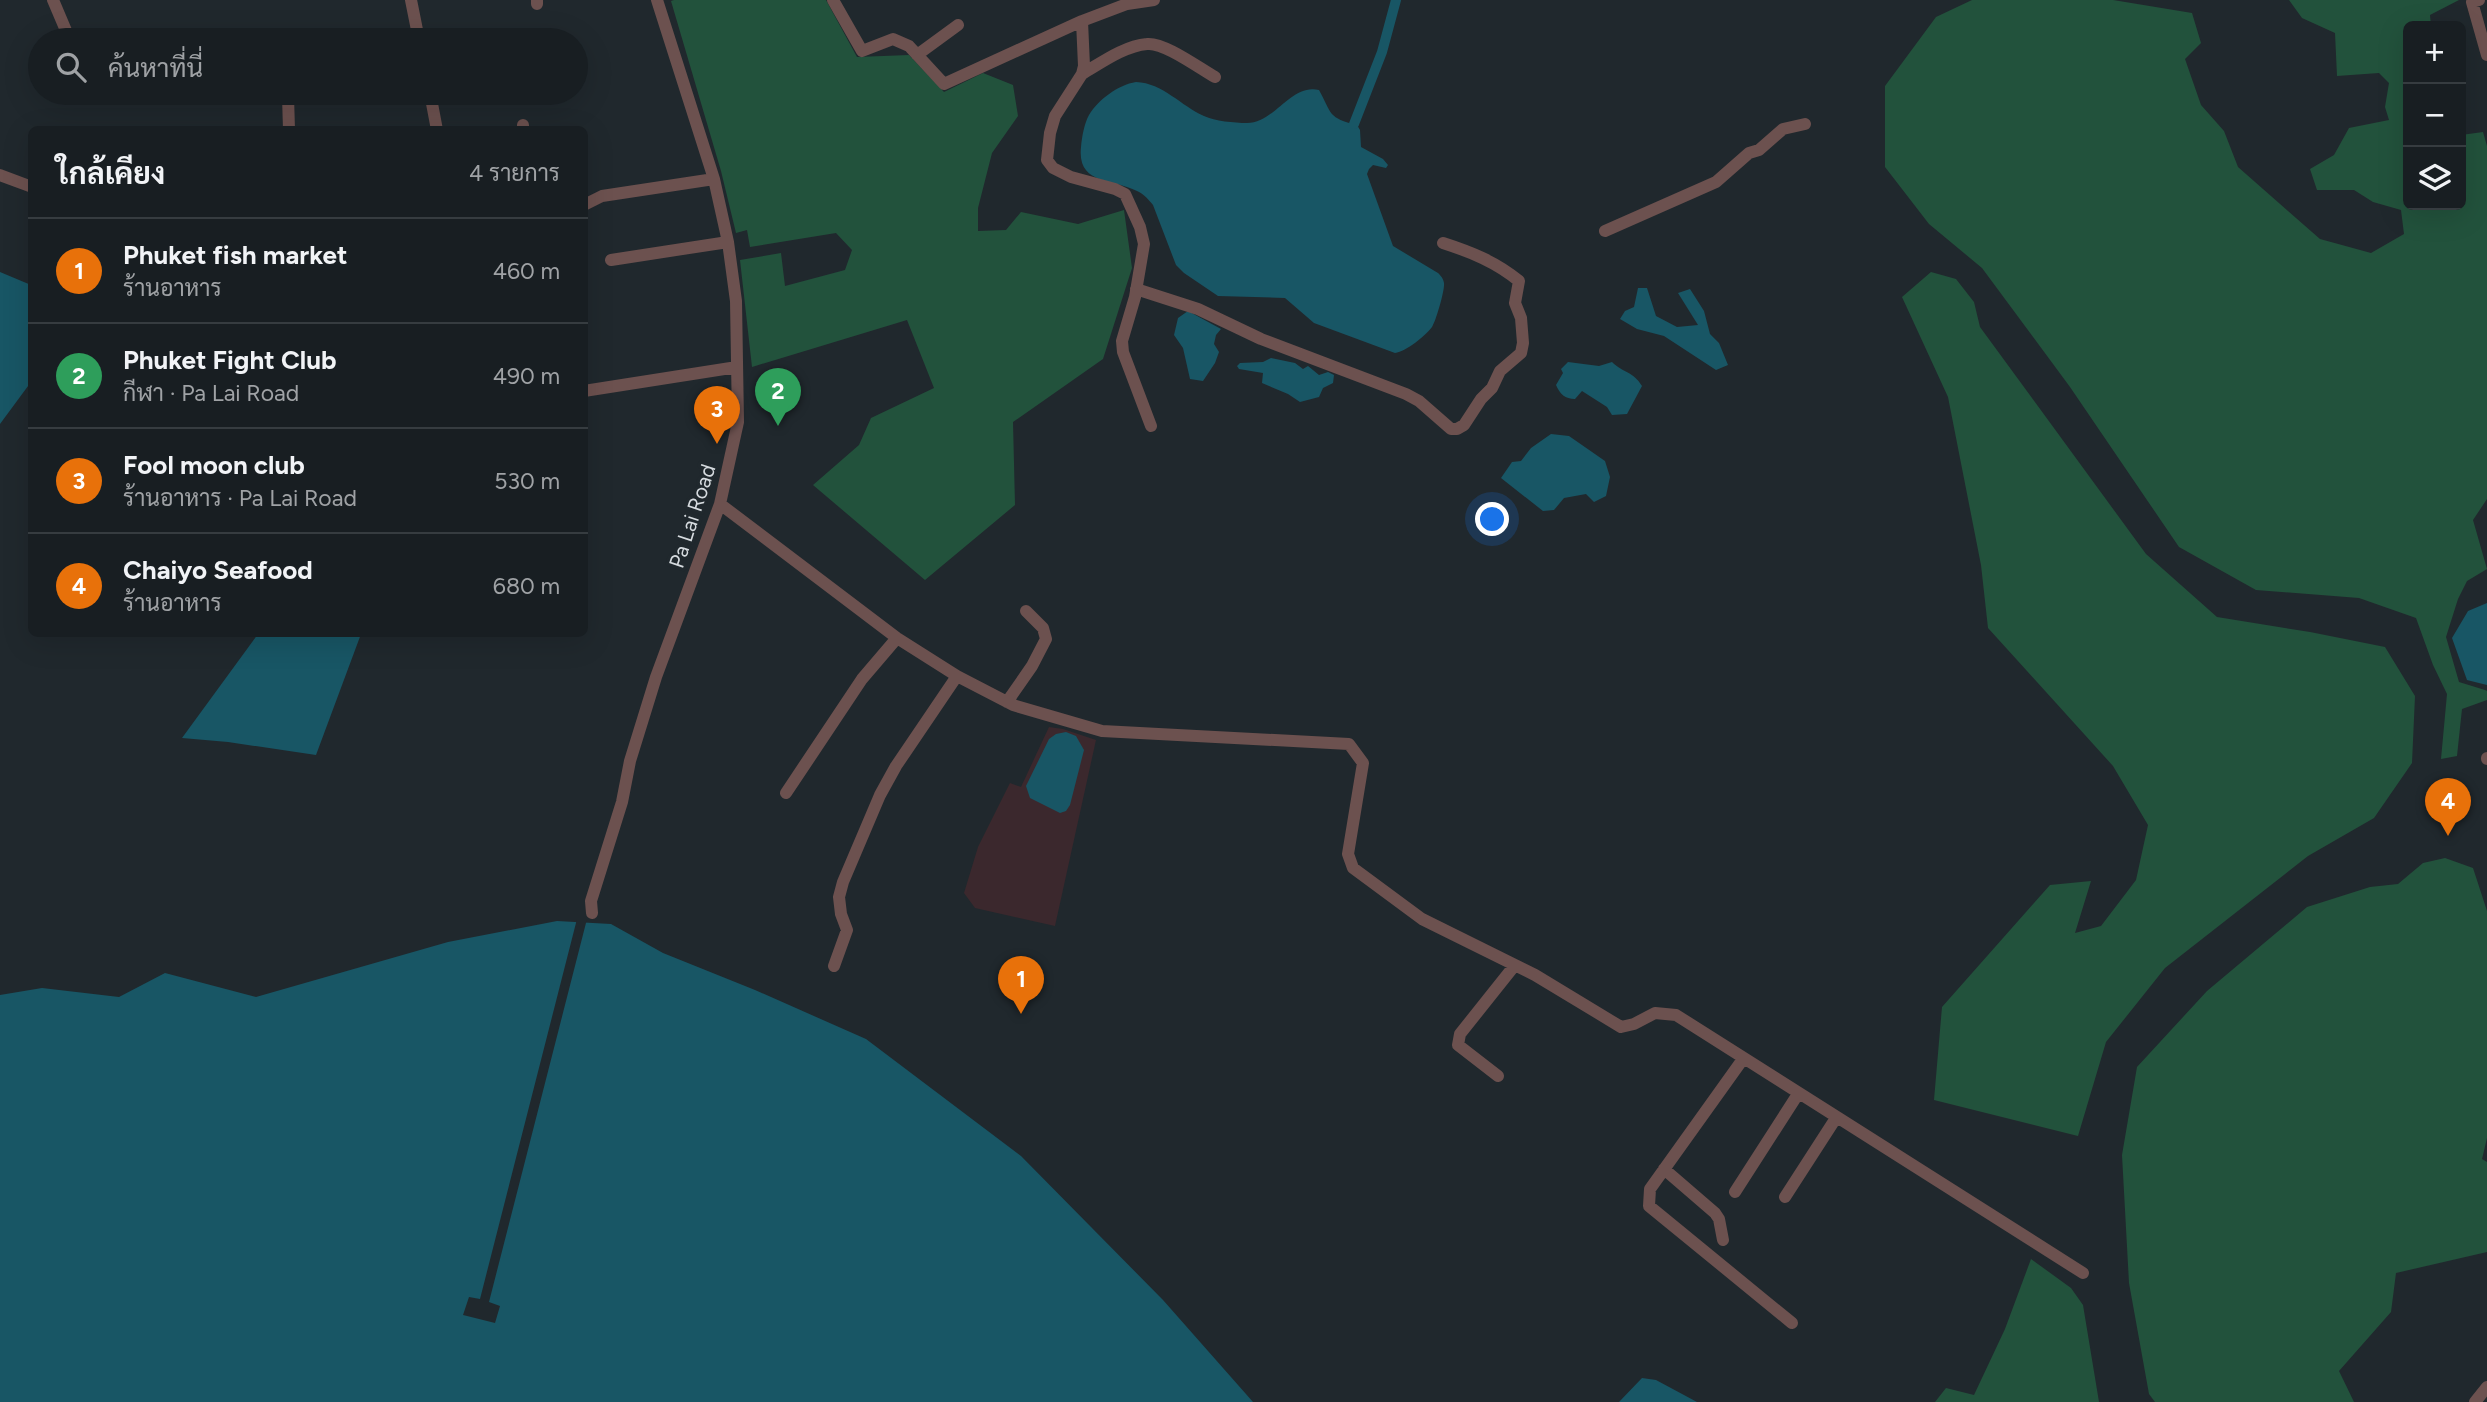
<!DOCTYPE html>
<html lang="th">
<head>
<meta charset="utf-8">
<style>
	body { margin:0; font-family:Figtree,Sarabun,sans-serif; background:#21272a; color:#f1f3f6 }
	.controls { position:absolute; right:21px; top:21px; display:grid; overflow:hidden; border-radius:10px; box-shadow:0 7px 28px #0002 }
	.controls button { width:63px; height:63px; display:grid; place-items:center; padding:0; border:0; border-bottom:2px solid #363c40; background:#181e22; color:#f1f3f6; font:35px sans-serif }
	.you { position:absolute; left:1493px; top:520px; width:24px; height:24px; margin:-18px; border:5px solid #fff; border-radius:50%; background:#1a73e8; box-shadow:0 0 0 10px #1a73e833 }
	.badge { display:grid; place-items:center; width:46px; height:46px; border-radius:50%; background:#8c9099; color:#fff; font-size:23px; font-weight:700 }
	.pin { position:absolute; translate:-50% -58px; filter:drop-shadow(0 2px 4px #0008) }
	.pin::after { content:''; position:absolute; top:37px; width:24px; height:21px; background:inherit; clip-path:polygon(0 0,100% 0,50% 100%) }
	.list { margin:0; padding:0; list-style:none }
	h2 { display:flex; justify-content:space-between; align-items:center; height:91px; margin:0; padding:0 28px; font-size:30px }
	h2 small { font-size:23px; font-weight:400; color:#9fa2a5 }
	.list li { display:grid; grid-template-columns:46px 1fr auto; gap:21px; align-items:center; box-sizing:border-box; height:105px; padding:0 28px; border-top:2px solid #363c40 }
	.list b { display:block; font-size:26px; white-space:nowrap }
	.list p { margin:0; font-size:23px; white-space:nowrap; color:#9fa2a5 }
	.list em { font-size:23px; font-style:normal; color:#9fa2a5 }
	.icon { flex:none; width:38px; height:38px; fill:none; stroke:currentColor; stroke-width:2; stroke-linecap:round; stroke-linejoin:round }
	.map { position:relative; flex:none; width:2487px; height:1402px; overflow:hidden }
	.search { position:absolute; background:#181e22; box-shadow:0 7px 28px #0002; left:28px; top:28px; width:560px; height:77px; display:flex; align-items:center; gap:18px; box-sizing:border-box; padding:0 24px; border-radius:38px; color:#9fa2a5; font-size:26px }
	.panel { position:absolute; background:#181e22; box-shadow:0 7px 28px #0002; left:28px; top:126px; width:560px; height:511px; border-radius:10px }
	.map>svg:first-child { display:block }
	.education { fill:#3b282d }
	.green { fill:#22523c }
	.water { fill:#185665 }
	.pier { fill:#20282d }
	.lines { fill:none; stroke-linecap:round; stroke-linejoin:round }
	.canal { stroke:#185665; stroke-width:10 }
	.minor { stroke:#6c514f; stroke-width:12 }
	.labels { text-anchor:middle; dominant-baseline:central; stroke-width:7; stroke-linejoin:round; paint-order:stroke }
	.street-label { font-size:21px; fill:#d6dbdf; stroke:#20282d }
</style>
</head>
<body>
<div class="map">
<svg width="2487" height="1402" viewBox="0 0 2487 1402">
	<rect width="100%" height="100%" fill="#20282d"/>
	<path class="education" d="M1049,727L1063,729L1096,740L1055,926L975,908L964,893L978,847L1010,783L1021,787Z"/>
	<path class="green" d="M674,0H826L857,57L909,55L944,92L983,73L1013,85L1018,116L992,153L978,208V231L1006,230L1021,212L1078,224L1124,210L1132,268L1103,359L1013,422L1015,505L925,580L813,485L859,445L871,418L934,388L907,320L752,367L740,260L781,253L785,286L845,270L852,250L836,233L750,247L747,230L736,233L721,171L671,1Z
		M1972,0H2113L2192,13L2201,43L2185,59L2201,105L2224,131L2238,167L2320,239L2371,253L2404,234L2401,210L2373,202L2354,190H2317L2310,169L2334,155L2349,128L2389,120L2385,107L2389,83L2379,73L2337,76L2335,33L2302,18L2289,0H2459L2430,15L2431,26H2408V205H2461V135L2483,132L2487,146V499L2473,520L2487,569L2467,581L2458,599L2446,637L2459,682L2485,690L2487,691V700L2462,709L2457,756L2441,759L2447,694L2433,665L2416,618L2359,598L2256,590L2179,547L2070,387L1982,268L1929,224L1885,167V86L1936,17Z
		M1931,272L1956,279L1974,302L1980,327L2146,554L2217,617L2310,632L2385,647L2415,696L2412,763L2374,818L2308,856L2165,968L2106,1042L2078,1136L1934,1100L1942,1007L2050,885L2091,881L2075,933L2101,926L2136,880L2148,825L2113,766L1988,628L1981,565L1948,397L1902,297Z
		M2445,858L2473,868L2487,911V1138L2482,1159L2487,1162V1252L2396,1273L2391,1312L2339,1371L2354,1402H2155L2149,1394L2129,1283L2122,1155L2137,1067L2207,991L2307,907L2370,887L2398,884L2423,863Z
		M2031,1259L2071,1288L2083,1305L2099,1402H1935L1946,1388L1974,1395L2005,1329Z"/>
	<path class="water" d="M1136,82C1163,83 1181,106 1204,116C1215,121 1234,123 1247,123C1275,123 1291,83 1319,90C1332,114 1328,118 1357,125L1360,130L1361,147L1383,159L1388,165L1386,168L1373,165L1369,169L1367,174L1393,246L1438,273C1441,276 1443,278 1444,283C1445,290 1436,321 1432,327C1424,337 1407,351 1395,353L1314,323L1285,298L1218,296L1184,273L1176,265L1153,205C1149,200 1144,194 1137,191C1112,178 1077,185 1081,147C1082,137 1084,124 1089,115C1099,99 1118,85 1136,82Z
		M0,272L31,285V382L0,424Z
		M1638,288H1647L1656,316L1677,327L1698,325L1678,293L1690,289L1704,311L1710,334L1719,343L1728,365L1716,370L1664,336L1637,329L1620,319L1625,311L1634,307Z
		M1188,311L1221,329L1216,335L1214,344L1219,352L1215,363L1203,381L1190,379L1183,348L1174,335L1178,318Z
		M1271,358L1295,363L1303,369L1308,366L1319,375L1328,372L1334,375L1333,383L1323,388L1319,397L1300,402L1288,394L1262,383L1263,373L1239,369L1237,366L1240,363L1263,362Z
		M1568,362L1599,366L1612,362C1623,373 1633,371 1642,386L1627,414L1612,415L1607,407L1582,391L1575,399C1565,399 1560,394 1556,385L1563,373L1561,369Z
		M1551,434L1569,436L1605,461L1610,477L1606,496L1594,502L1586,494L1564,498L1554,510L1543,511L1501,478L1512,462L1521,461L1531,448Z
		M2487,603V685L2467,680L2452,638L2468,611Z
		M258,634H361L316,755L228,742L182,738Z
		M1066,732L1076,736L1084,750L1070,805L1066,811L1060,813L1030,798L1026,786L1049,739L1056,734Z
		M557,921L611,924L663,953L755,990L866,1039L1021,1156L1163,1300L1253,1402H0V995L42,988L119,997L165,973L256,997L448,942Z
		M1642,1378L1656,1380L1697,1402H1619Z"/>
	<path class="pier" d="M577,919H587L489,1302L500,1306L495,1323L463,1315L469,1297L480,1299Z"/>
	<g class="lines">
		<path class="canal" d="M1354,124L1382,52L1396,0"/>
		<path class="minor" d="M53,0L70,40
			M411,0L419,40
			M537,0V4
			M833,0L862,51L893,39L909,46L944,84L1082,21L1127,4L1154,0
			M2479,0L2472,2L2487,55
			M1082,21L1084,66L1082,74L1055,116L1050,133L1047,160L1053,168L1071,177L1115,189L1125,194L1140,227L1144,244L1135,297L1122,341L1123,352L1151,426
			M917,55L958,25
			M1082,74C1101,63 1124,46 1147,44C1164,42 1199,68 1215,77
			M430,93L437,130
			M288,96L289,130
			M523,130V125
			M0,175L32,187
			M584,205L602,196L714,179
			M1605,231L1716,182L1749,153L1759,150L1783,129L1805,124
			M611,260L728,242
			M1136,289L1198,309L1261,339L1406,394L1419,401L1451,429H1457L1464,425L1481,399L1492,388L1500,371L1521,353L1523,343L1521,318L1515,303L1519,281C1496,262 1471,252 1443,243
			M584,391L737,367
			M720,504L897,638L957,676L1013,705L1102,731L1349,744L1363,763L1348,854L1353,868L1422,919L1535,975L1621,1027L1634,1024L1655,1013L1676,1015L2083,1273
			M1007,702L1032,666L1046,639L1043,628L1026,611
			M2487,759V758
			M786,793L862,679L897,638
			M592,913L591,901L622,802L630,761L656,677L720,504L738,422L736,301L728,242L714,179L657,0
			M834,966L847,930L841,914L839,897L843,882L880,795L896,766L957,676
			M1743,1059L1650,1189L1649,1206L1792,1323
			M1498,1076L1458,1045L1460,1034L1515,965
			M1664,1169L1715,1213L1719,1219L1723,1240
			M1735,1192L1798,1094
			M1785,1197L1836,1118
			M2475,1402L2487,1387"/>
	</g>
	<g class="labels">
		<g class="street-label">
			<text transform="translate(692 516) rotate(-72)">Pa Lai Road</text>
		</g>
	</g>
</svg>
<div class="controls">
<button>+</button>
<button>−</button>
<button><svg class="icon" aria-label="layers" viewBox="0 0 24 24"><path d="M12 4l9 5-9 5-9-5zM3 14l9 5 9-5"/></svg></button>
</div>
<div class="you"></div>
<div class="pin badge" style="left:1021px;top:1014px;background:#e8710a">1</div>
<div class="pin badge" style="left:778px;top:426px;background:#2e9e5b">2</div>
<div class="pin badge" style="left:717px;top:444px;background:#e8710a">3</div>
<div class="pin badge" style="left:2448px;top:836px;background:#e8710a">4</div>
<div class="search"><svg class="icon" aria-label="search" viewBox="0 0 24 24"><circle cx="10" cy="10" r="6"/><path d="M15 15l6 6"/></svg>ค้นหาที่นี่</div>
<section class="panel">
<h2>ใกล้เคียง<small>4 รายการ</small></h2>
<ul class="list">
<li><span class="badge" style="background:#e8710a">1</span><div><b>Phuket fish market</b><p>ร้านอาหาร</p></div><em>460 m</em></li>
<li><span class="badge" style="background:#2e9e5b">2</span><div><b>Phuket Fight Club</b><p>กีฬา · Pa Lai Road</p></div><em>490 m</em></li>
<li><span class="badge" style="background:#e8710a">3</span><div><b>Fool moon club</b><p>ร้านอาหาร · Pa Lai Road</p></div><em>530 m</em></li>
<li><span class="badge" style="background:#e8710a">4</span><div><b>Chaiyo Seafood</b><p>ร้านอาหาร</p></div><em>680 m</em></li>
</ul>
</section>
</div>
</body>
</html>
